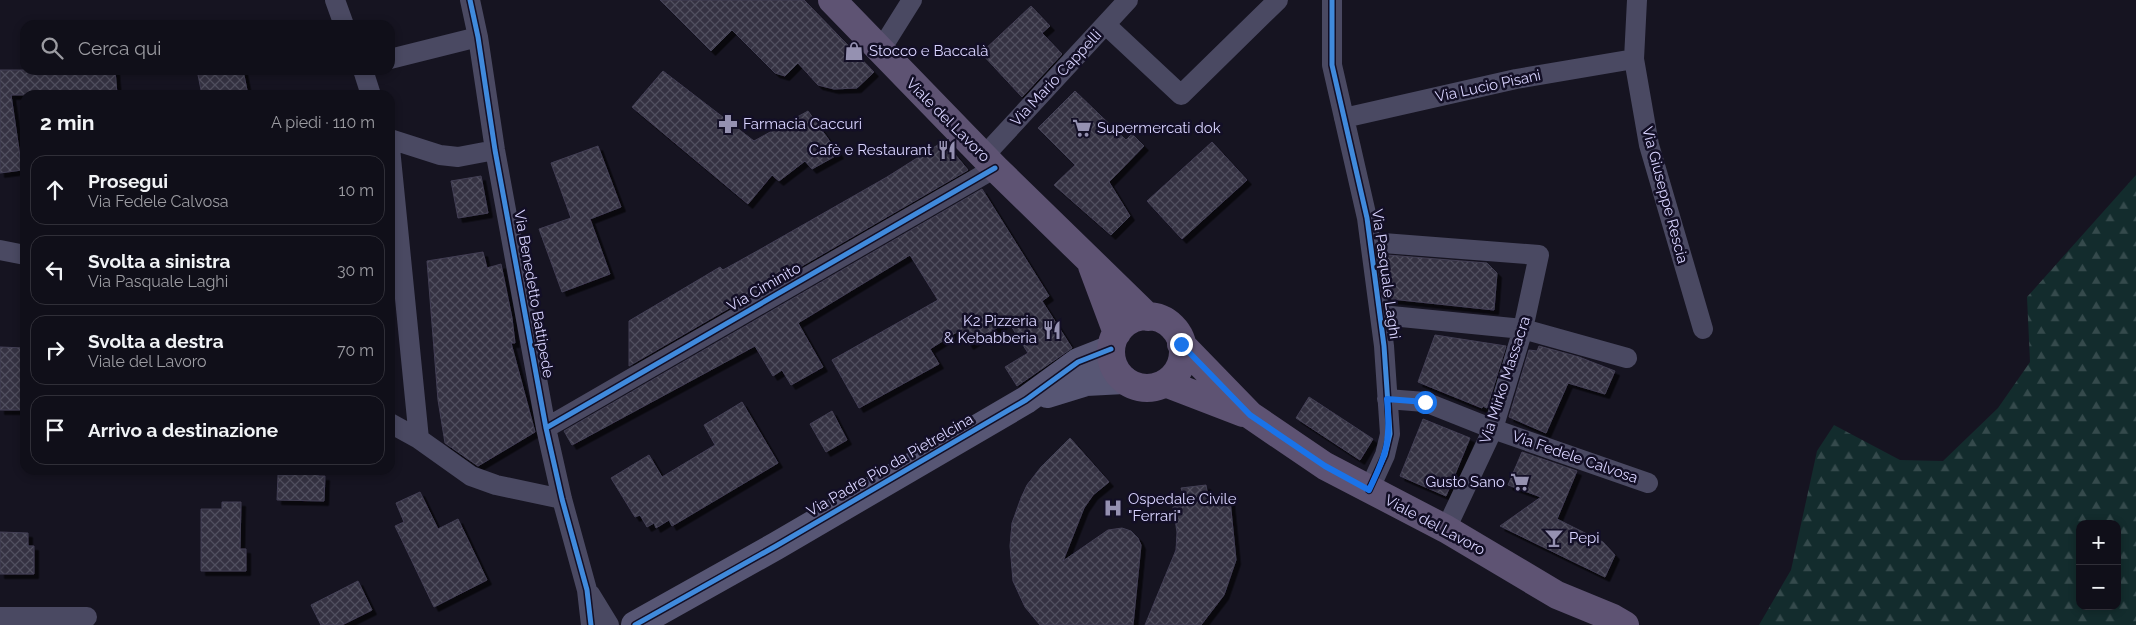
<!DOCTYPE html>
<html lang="it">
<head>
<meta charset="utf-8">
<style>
	body { margin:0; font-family:Raleway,sans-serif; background:#191822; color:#f1f3f6 }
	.controls { position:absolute; right:15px; bottom:15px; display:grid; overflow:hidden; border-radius:10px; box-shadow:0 2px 8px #0003 }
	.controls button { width:45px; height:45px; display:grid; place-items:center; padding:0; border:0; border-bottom:1px solid #302f38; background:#100f19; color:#f1f3f6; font:25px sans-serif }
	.stop { position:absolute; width:15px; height:15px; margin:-11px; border:4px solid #1a73e8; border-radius:50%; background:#fff }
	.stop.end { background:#1a73e8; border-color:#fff; box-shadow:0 1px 5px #0008 }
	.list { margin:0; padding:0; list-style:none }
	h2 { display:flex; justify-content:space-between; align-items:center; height:65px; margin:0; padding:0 20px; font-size:21px }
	h2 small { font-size:16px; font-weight:400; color:#9c9ca2 }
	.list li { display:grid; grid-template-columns:32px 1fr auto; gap:15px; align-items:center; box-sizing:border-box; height:70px; margin:0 10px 10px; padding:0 10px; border:1px solid #302f38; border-radius:15px }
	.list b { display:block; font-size:19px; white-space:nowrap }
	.list p { margin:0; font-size:16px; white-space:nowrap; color:#9c9ca2 }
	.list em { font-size:16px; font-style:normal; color:#9c9ca2 }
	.icon { flex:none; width:28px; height:28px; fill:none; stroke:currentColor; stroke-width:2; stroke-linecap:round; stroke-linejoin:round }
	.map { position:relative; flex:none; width:2136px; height:625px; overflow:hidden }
	.search { position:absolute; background:#100f19; box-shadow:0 2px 8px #0003; left:20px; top:20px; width:375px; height:55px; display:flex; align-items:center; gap:12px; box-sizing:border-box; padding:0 18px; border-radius:15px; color:#9c9ca2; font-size:19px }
	.panel { position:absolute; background:#100f19; box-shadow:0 2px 8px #0003; left:20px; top:90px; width:375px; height:385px; border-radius:15px }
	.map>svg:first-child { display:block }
	.forest { fill:url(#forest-firs); fill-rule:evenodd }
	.building { fill:url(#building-cross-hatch); stroke:#433f54; filter:url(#shadow) }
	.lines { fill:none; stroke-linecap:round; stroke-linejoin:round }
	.street { stroke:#4a4962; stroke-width:20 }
	.secondary { stroke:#575674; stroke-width:28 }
	.primary { stroke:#5e5373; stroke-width:28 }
	.cycleway-casing { stroke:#130f26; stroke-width:8 }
	.cycleway { stroke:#408adc; stroke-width:5 }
	.route { stroke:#1a73e8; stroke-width:6 }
	.labels { text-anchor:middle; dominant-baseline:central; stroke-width:5; stroke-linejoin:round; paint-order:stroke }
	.poi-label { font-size:15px; fill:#d9d4ff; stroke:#130f26; text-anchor:start }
	.street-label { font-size:15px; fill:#d9d4ff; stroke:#130f26 }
</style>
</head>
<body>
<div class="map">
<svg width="2136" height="625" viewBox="0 0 2136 625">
	<defs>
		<pattern id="forest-firs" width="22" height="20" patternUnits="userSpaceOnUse" patternTransform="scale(1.25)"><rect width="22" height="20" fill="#132c2d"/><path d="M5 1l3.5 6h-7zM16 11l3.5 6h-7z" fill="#354a4c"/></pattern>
		<pattern id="building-cross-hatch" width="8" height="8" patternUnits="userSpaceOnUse" patternTransform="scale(1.25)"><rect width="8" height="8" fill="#343243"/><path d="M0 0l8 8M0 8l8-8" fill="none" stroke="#514f5f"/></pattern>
		<filter id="shadow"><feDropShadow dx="4.5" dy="4.5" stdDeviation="0" flood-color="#0009"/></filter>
	</defs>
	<rect width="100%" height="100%" fill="#161421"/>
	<path class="forest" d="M2136,175V625H1759L1791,570L1817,451L1834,425L1900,460L1943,461L1998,408L2030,362L2027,297ZM2080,524H2117V606H2080Z"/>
	<path class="building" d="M660,0H804L874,72L857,88L834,89L818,85L798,63L785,76L775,73L732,30L711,51Z
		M1031,6L1050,26L1042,33L1062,54L1022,97L981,53Z
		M0,70H115L117,94L11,95L22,170L0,173Z
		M197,70H243L248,95H202Z
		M663,71L754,141L808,111L839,154L812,169L805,161L779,181L772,175L748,204L632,107Z
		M1075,91L1126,140L1132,134L1144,146L1109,182L1130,216L1111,235L1054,185L1075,165L1038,128Z
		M944,141L968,170L629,366V321L720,267L723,270L759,250L887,177Z
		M1212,142L1247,180L1182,239L1147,201Z
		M598,146L621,207L590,219L610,274L562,292L539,229L571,218L551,163Z
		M481,176L488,213L458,218L451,181Z
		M982,189L1049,296L1042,301L1072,348L1017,386L1005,367L1028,353L1008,321L969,345L960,330L930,349L939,364L859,408L832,360L938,300L910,255L798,323L823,367L791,385L782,370L773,376L755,346L572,445L564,431Z
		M483,252L487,268L501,264L512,318L515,343H511L535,432L478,466L445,443L438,400L427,261Z
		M1387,255L1487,263L1497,273L1494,310L1391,299Z
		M1435,335L1506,346L1487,408L1483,406L1482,408L1418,382Z
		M1539,346L1579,357L1615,371L1605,394L1568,383L1546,433L1509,417L1529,350L1537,351Z
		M0,347L25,348V410H0Z
		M1309,397L1373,439L1360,460L1296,418Z
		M742,402L778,463L672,526L669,520L656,528L654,523L647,527L640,515L635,517L611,478L649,455L662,477L715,445L704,425Z
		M832,411L847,440L826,452L810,424Z
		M1423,419L1470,438L1446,496L1400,476Z
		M1070,438L1109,482L1093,495L1084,508L1063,561L1108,530L1122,528L1131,531L1138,538L1141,545L1133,625H1040L1025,607L1013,581L1010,546L1012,523L1021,498L1027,485L1041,467Z
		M1522,452L1577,471L1557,519L1603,542L1615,555L1605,577L1500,526L1541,497L1508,485Z
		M294,470H318V476H325L324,501L277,500L278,475H294Z
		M1206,485L1209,503L1230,500L1236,560L1224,595L1201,625H1145L1176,550L1177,532L1173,507L1187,505L1181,488Z
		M420,492L438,529L458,519L487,580L434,607L395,526L404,522L396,503Z
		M222,502H241L240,549H246V571H201V509H222Z
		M0,532L28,533V546H34V574H0Z
		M358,581L372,610L342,625H321L311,605Z"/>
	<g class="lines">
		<path class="street" d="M335,0L344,25
			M470,0L478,37L495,150L546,428L562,499L587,590L591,625
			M1332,0V65L1367,218L1384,346L1390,434L1385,455L1369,490
			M1637,0L1634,59L1649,145L1703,329
			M1106,25L1181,95L1278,0
			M880,51L912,0
			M390,59L478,37
			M363,70L371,95
			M1344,118L1516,79L1634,59
			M390,139L440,155L458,157L495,150
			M390,148L419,439
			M984,156L1128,0
			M1370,242L1539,255L1523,329L1493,429L1446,529
			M0,250L25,255
			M1381,315L1523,329L1627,358
			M1387,399L1425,402L1493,429L1648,483
			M390,423L419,439L471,476L496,485L562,499
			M546,428L995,168
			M590,594L609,625
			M0,617H87"/>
		<path class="secondary" d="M1047,394L1086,382L1124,380
			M635,625L776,546L1026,400L1078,362L1111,349"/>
		<path class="primary" d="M832,0L995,168L1148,317
			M1092,266L1117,333
			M1111 352a36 36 0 1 1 72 0a36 36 0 1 1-72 0Z
			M1181,344L1250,415L1325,466L1446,529L1557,595L1613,618L1625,625
			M1165,383L1243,413"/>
		<g class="cycleway-casing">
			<path id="cycleway" d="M470,0L478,37L495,150L546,428L562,499L587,590L591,625
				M1332,0V65L1367,218L1384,346L1390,434L1385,455L1369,490
				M546,428L995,168
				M635,625L776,546L1026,400L1078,362L1111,349"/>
		</g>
		<use href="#cycleway" class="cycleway"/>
	</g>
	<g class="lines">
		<path class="route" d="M1181,344L1250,415L1325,466L1369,490C1387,453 1391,440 1387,399L1425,402"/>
	</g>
	<defs>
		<g id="shop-bare" transform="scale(1.5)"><path d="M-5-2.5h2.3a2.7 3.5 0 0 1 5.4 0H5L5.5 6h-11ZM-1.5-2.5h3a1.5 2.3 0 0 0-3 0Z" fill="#9591b1" stroke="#130f26" stroke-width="2.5" paint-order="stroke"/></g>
		<g id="pharmacy-bare" transform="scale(1.5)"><path d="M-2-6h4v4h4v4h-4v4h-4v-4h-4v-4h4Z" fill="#9591b1" stroke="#130f26" stroke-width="2.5" paint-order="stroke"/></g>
		<g id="supermarket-bare" transform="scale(1.5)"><path d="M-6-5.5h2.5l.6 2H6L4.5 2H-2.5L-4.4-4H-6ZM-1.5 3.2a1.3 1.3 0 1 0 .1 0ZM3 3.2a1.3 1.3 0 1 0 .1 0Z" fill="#9591b1" stroke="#130f26" stroke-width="2.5" paint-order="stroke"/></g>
		<g id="restaurant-bare" transform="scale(1.5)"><path d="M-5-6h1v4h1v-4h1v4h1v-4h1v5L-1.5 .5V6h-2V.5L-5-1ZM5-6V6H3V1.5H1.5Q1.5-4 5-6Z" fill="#9591b1" stroke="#130f26" stroke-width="2.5" paint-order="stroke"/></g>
		<g id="hospital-bare" transform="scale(1.5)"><path d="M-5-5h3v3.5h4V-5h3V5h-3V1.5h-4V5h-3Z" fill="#9591b1" stroke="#130f26" stroke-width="2.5" paint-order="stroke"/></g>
		<g id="bar-bare" transform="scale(1.5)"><path d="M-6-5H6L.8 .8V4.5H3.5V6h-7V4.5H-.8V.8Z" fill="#9591b1" stroke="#130f26" stroke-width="2.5" paint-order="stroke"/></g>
	</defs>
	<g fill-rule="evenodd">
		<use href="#shop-bare" x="854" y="51"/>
		<use href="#pharmacy-bare" x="728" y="124"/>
		<use href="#supermarket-bare" x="1082" y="128"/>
		<use href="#restaurant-bare" x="947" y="150"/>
		<use href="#restaurant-bare" x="1052" y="330"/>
		<use href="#supermarket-bare" x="1520" y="482"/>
		<use href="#hospital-bare" x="1113" y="508"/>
		<use href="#bar-bare" x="1554" y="538"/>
	</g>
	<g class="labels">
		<g class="poi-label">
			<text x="869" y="51">Stocco e Baccalà</text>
			<text x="743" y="124">Farmacia Caccuri</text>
			<text x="1097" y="128">Supermercati dok</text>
			<text x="932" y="150" text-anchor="end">Cafè e Restaurant</text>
			<text x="1037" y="321" text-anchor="end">K2 Pizzeria<tspan x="1037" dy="17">&amp; Kebabberia</tspan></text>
			<text x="1505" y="482" text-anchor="end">Gusto Sano</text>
			<text x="1128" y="499">Ospedale Civile<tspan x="1128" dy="17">"Ferrari"</tspan></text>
			<text x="1569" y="538">Pepi</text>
		</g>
		<g class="street-label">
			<text transform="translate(1056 78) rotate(-47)">Via Mario Cappelli</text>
			<text transform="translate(1488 86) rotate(-12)">Via Lucio Pisani</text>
			<text transform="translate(948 120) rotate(45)">Viale del Lavoro</text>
			<text transform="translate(1665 195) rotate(75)">Via Giuseppe Rescia</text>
			<text transform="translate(1386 274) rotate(82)">Via Pasquale Laghi</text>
			<text transform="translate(764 287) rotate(-30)">Via Ciminito</text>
			<text transform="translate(534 294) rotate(80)">Via Benedetto Battipede</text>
			<text transform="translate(1505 380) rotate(-72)">Via Mirko Massacra</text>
			<text transform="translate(1575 457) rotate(19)">Via Fedele Calvosa</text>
			<text transform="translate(890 465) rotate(-30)">Via Padre Pio da Pietrelcina</text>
			<text transform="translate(1435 525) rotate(28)">Viale del Lavoro</text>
		</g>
	</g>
</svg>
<div class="controls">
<button>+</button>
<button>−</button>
</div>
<div class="stop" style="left:1425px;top:402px"></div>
<div class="stop end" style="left:1181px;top:344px"></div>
<div class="search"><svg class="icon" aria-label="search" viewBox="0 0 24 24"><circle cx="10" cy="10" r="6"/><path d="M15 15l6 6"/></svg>Cerca qui</div>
<section class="panel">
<h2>2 min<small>A piedi · 110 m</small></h2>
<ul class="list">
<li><svg class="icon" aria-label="ahead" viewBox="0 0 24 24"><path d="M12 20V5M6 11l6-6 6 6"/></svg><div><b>Prosegui</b><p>Via Fedele Calvosa</p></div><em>10 m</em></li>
<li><svg class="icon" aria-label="left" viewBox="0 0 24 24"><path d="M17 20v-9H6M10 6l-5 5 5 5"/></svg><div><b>Svolta a sinistra</b><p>Via Pasquale Laghi</p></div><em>30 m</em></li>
<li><svg class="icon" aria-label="right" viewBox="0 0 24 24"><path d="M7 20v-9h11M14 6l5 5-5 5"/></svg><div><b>Svolta a destra</b><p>Viale del Lavoro</p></div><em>70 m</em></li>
<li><svg class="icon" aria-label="arrive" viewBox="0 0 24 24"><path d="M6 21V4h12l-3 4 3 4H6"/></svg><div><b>Arrivo a destinazione</b></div></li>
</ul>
</section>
</div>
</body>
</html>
